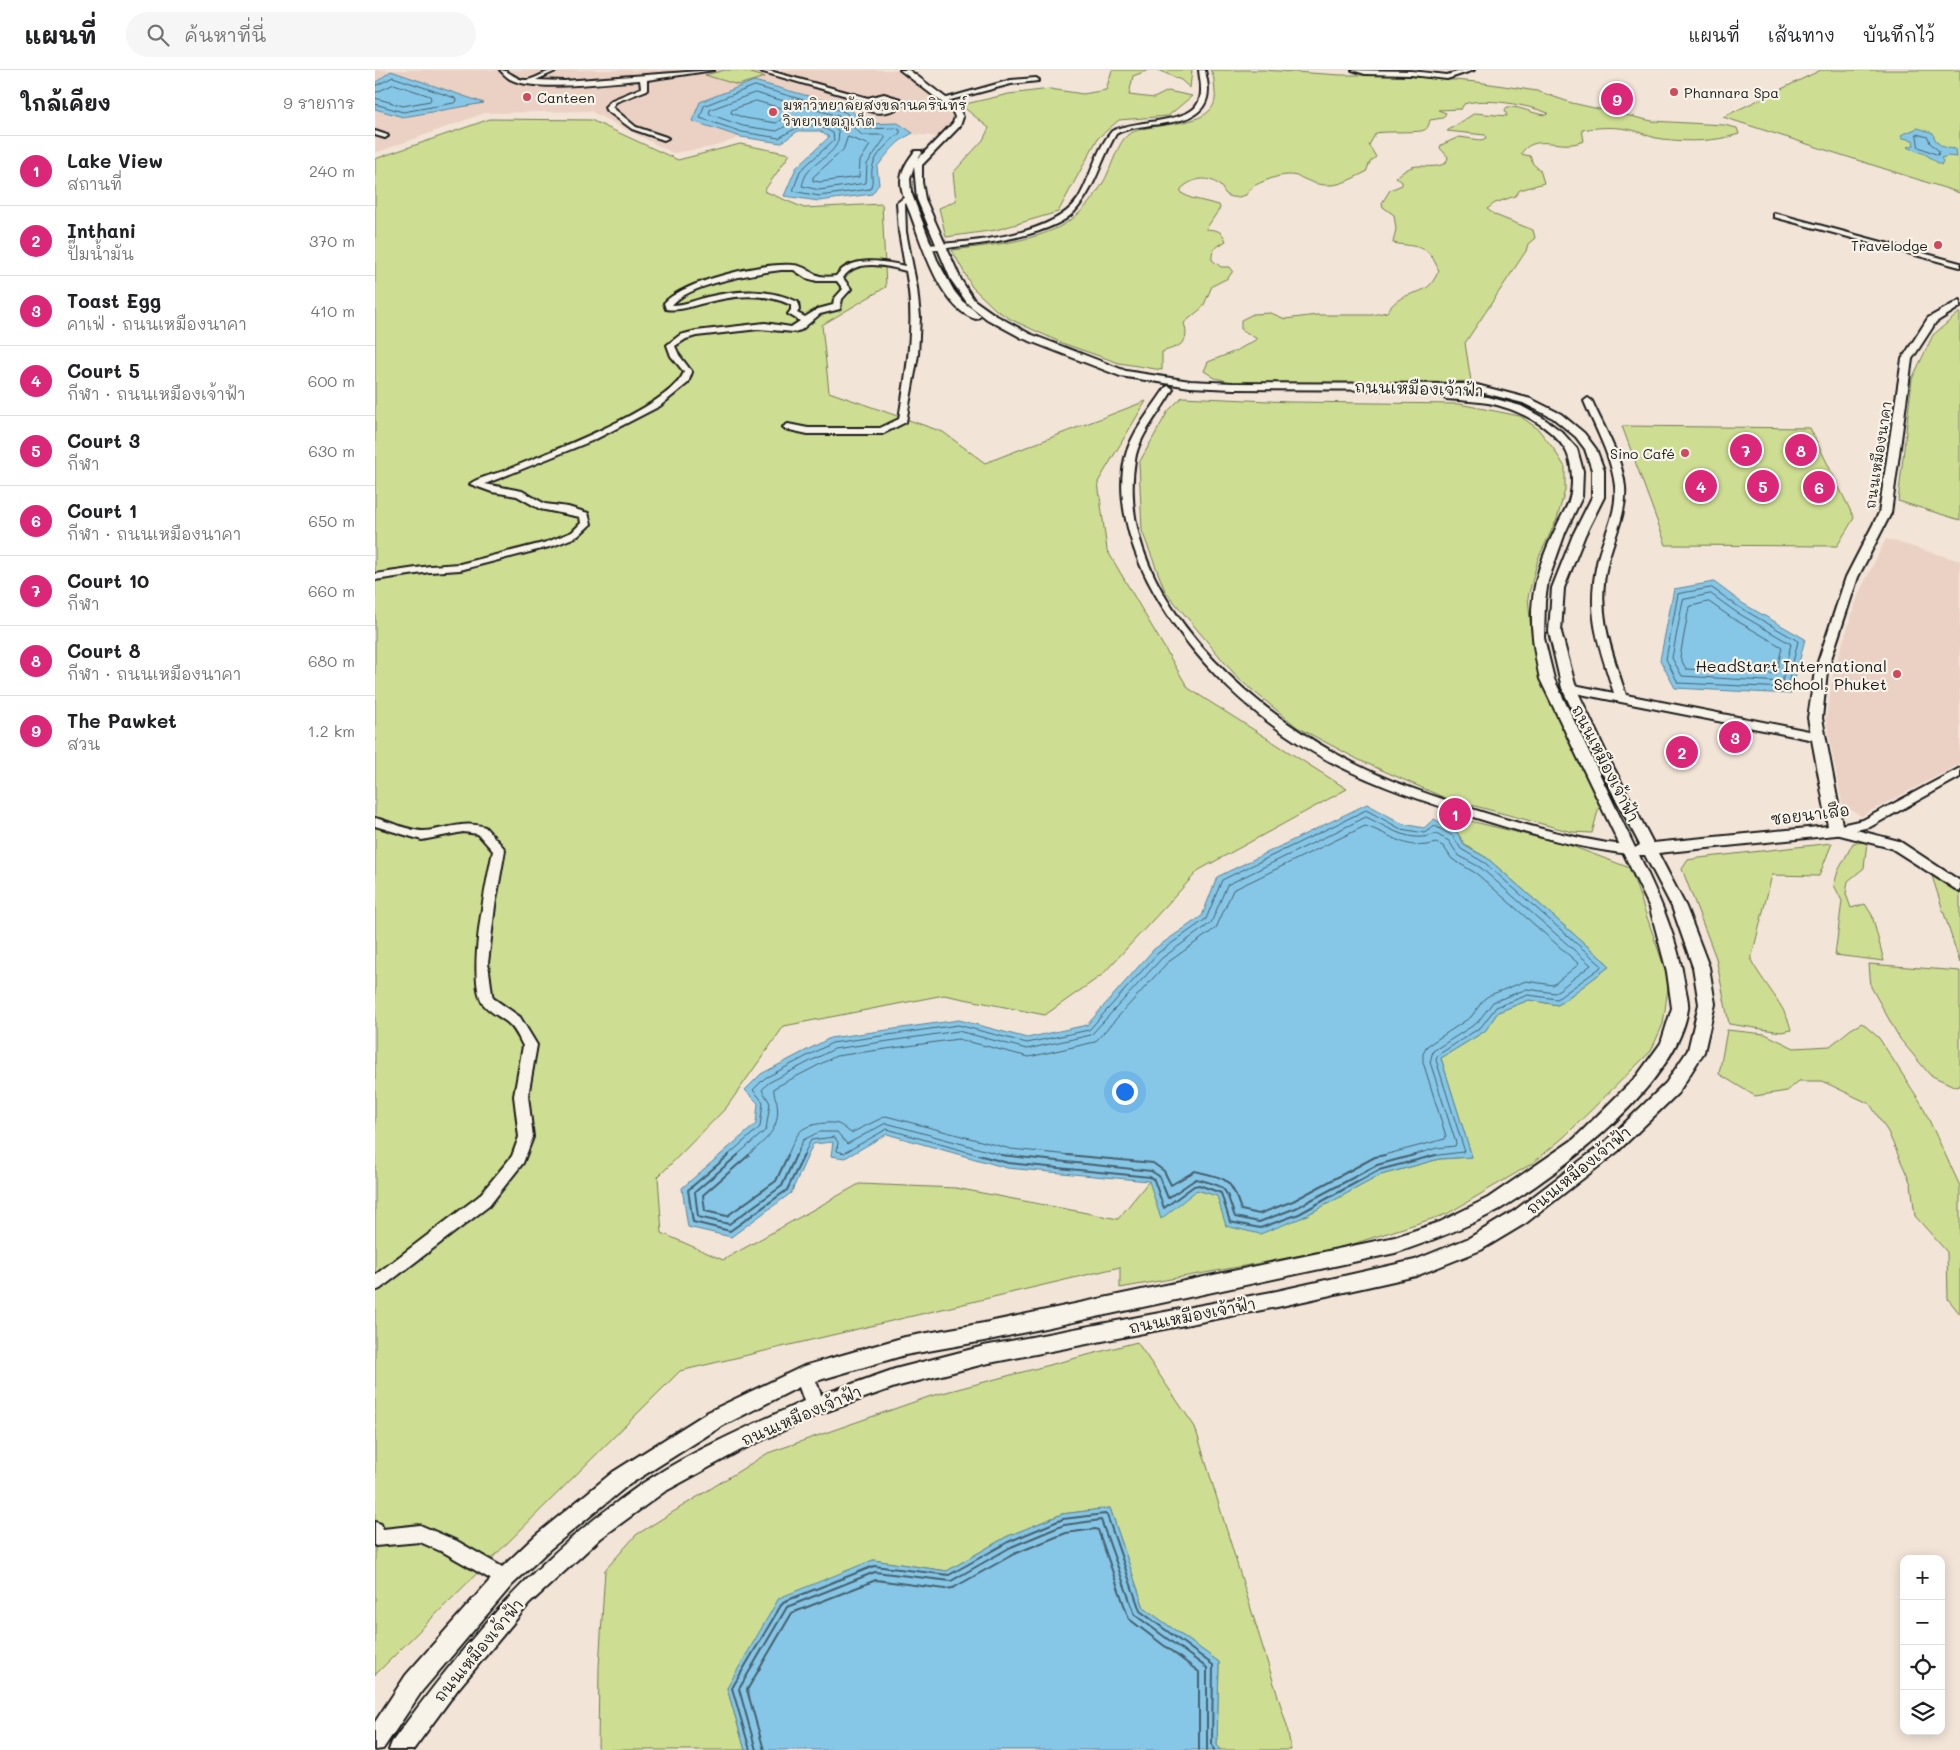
<!DOCTYPE html>
<html lang="th">
<head>
<meta charset="utf-8">
<style>
	body { margin:0; font-family:Mali,"Playpen Sans Thai",sans-serif; background:#f6f6f6; color:#202124 }
	.controls { position:absolute; right:15px; bottom:15px; display:grid; overflow:hidden; border-radius:10px; box-shadow:0 2px 12px #0003 }
	.controls button { width:45px; height:45px; display:grid; place-items:center; padding:0; border:0; border-bottom:1px solid #e0e0e0; background:#fff; color:#202124; font:25px sans-serif }
	.you { position:absolute; left:749px; top:1021px; width:18px; height:18px; margin:-12px; border:4px solid #fff; border-radius:50%; background:#1a73e8; box-shadow:0 0 0 8px #1a73e833 }
	.badge { display:grid; place-items:center; width:32px; height:32px; border-radius:50%; background:#db2777; color:#fff; font-size:16px; font-weight:700 }
	.pin { position:absolute; translate:-50% -50%; border:2px solid #fff; box-shadow:0 1px 5px #0006 }
	.list { margin:0; padding:0; list-style:none }
	h2 { display:flex; justify-content:space-between; align-items:center; height:65px; margin:0; padding:0 20px; font-size:21px }
	h2 small { font-size:16px; font-weight:400; color:#757577 }
	.list li { display:grid; grid-template-columns:32px 1fr auto; gap:15px; align-items:center; box-sizing:border-box; height:70px; padding:0 20px; border-top:1px solid #e0e0e0 }
	.list b { display:block; font-size:19px; white-space:nowrap }
	.list p { margin:0; font-size:16px; white-space:nowrap; color:#757577 }
	.list em { font-size:16px; font-style:normal; color:#757577 }
	.icon { flex:none; width:28px; height:28px; fill:none; stroke:currentColor; stroke-width:2; stroke-linecap:round; stroke-linejoin:round }
	.map { position:relative; flex:none; width:1585px; height:1680px; overflow:hidden }
	header { display:flex; align-items:center; gap:30px; box-sizing:border-box; height:70px; padding:0 25px; background:#fff; border-bottom:1px solid #e0e0e0 }
	header strong { font-size:24px }
	nav { display:flex; gap:28px; margin-inline-start:auto; font-size:18px }
	.search { width:350px; height:45px; background:#f6f6f6; display:flex; align-items:center; gap:12px; box-sizing:border-box; padding:0 18px; border-radius:28px; color:#757577; font-size:19px }
	main { display:flex }
	aside { flex:1; background:#fff }
	.map>svg:first-child { display:block }
	.built { fill:#ebd1c3 }
	.green { fill:#cddd91; stroke:#747c56 }
	.water { fill:#86c7e7; stroke:#5c8396 }
	.lines { fill:none; stroke-linecap:round; stroke-linejoin:round }
	.shore-far1 { stroke:#46606d; stroke-width:1 }
	.shore { stroke:#46606d; stroke-width:2 }
	.minor-casing { stroke:#1c1c1c; stroke-width:4 }
	.tertiary-casing { stroke:#1c1c1c; stroke-width:4 }
	.minor { fill:#f7f3e8; fill-rule:evenodd }
	.tertiary { fill:#f7f3e8; fill-rule:evenodd }
	.poi-dot { fill:#d1495b; stroke:#f7f3e8; stroke-width:2 }
	.labels { text-anchor:middle; dominant-baseline:central; stroke-width:4.5; stroke-linejoin:round; paint-order:stroke }
	.far-poi-label { font-size:14px; fill:#1c1c1c; stroke:#f7f3e8; text-anchor:start }
	.far-street-label { font-size:14px; fill:#1c1c1c; stroke:#f7f3e8 }
	.street-label { font-size:16px; fill:#1c1c1c; stroke:#f7f3e8 }
	.poi-label { font-size:16px; fill:#1c1c1c; stroke:#f7f3e8; text-anchor:end }
</style>
</head>
<body>
<header>
<strong>แผนที่</strong>
<div class="search"><svg class="icon" aria-label="search" viewBox="0 0 24 24"><circle cx="10" cy="10" r="6"/><path d="M15 15l6 6"/></svg>ค้นหาที่นี่</div>
<nav><a>แผนที่</a><a>เส้นทาง</a><a>บันทึกไว้</a></nav>
</header>
<main>
<aside>
<h2>ใกล้เคียง<small>9 รายการ</small></h2>
<ul class="list">
<li><span class="badge">1</span><div><b>Lake View</b><p>สถานที่</p></div><em>240 m</em></li>
<li><span class="badge">2</span><div><b>Inthani</b><p>ปั๊มน้ำมัน</p></div><em>370 m</em></li>
<li><span class="badge">3</span><div><b>Toast Egg</b><p>คาเฟ่ · ถนนเหมืองนาคา</p></div><em>410 m</em></li>
<li><span class="badge">4</span><div><b>Court 5</b><p>กีฬา · ถนนเหมืองเจ้าฟ้า</p></div><em>600 m</em></li>
<li><span class="badge">5</span><div><b>Court 3</b><p>กีฬา</p></div><em>630 m</em></li>
<li><span class="badge">6</span><div><b>Court 1</b><p>กีฬา · ถนนเหมืองนาคา</p></div><em>650 m</em></li>
<li><span class="badge">7</span><div><b>Court 10</b><p>กีฬา</p></div><em>660 m</em></li>
<li><span class="badge">8</span><div><b>Court 8</b><p>กีฬา · ถนนเหมืองนาคา</p></div><em>680 m</em></li>
<li><span class="badge">9</span><div><b>The Pawket</b><p>สวน</p></div><em>1.2 km</em></li>
</ul>
</aside>
<div class="map">
<svg width="1585" height="1680" viewBox="0 0 1585 1680">
	<rect width="100%" height="100%" fill="#f2e4d7"/>
	<filter id="ink" filterUnits="userSpaceOnUse"><feTurbulence type="fractalNoise" baseFrequency=".02" numOctaves="2"/><feDisplacementMap in="SourceGraphic" scale="10" xChannelSelector="R" yChannelSelector="G"/><feConvolveMatrix kernelMatrix="1 2 1 2 8 2 1 2 1" color-interpolation-filters="sRGB"/></filter>
	<g filter="url(#ink)">
		<path class="built" d="M0,0H528L580,39L568,67L408,52L338,77L298,83L215,41L110,43L0,83Z
			M1511,469L1585,491V694L1486,746L1467,734L1451,649L1459,599L1484,523Z"/>
		<path class="green" d="M350,0H365L390,7L363,15L330,5Z
			M737,0H774L758,6L754,25L779,28L793,21L817,26L793,46L744,50L723,68L683,142L621,160L571,167L564,138L581,131L578,103L608,70L614,58L586,35L634,24L675,19L708,24L731,20Z
			M783,0H817L815,18L806,10Z
			M835,0H888L966,5H1018L1102,12L1162,21L1197,33L1277,51L1349,55L1362,58L1364,64C1339,72 1313,72 1287,69C1277,68 1270,64 1261,61C1244,56 1224,57 1207,60L1209,71C1205,72 1201,74 1197,74C1179,76 1157,65 1146,84L1155,86L1158,94L1165,100L1169,113L1145,120L1140,126L1120,133L1112,139L1120,145L1158,160L1160,168L1153,174L1151,181L1090,273L1096,311L1032,314L855,312L840,308L829,301L833,292L861,281L882,269L866,259V250L878,244L896,243L910,249L942,245H997L1012,242C1025,221 1044,226 1055,215C1059,211 1061,205 1064,201C1053,173 1044,178 1018,173L1021,159L1019,145L1008,137L1007,133L1015,120L1027,115V112L1021,107C1028,102 1035,96 1043,96C1053,96 1061,98 1071,93L1073,87L1065,78L1066,75L1084,67L1106,70L1111,68L1110,65L1072,61L1100,43L1132,46L1130,40L1132,37C1146,36 1157,44 1171,45L1173,43C1153,35 1110,27 1089,34L1086,39L1063,40L1071,43L1068,48L1055,50C1054,54 1053,59 1049,60C1045,63 1010,61 1001,63L994,75L1001,87L995,92L991,102C980,107 967,115 955,115C926,116 928,96 892,110C880,115 878,115 871,125C865,127 857,129 852,125C849,123 848,118 845,116C833,104 816,109 806,119V123L816,128L844,135L845,138L831,159C841,160 847,160 851,171C842,177 836,179 837,190L846,197H855L858,201L853,208L837,216L828,237L809,253C816,275 803,276 787,282V300L744,293L687,273L637,250L621,240L597,217L577,180C611,176 666,171 694,151C707,143 721,125 729,111C736,99 743,71 754,64C776,50 845,61 840,22C839,14 840,6 835,0Z
			M1446,0H1585V123L1348,47Z
			M115,49L216,50L303,90L365,74L415,84L389,121L429,138L507,134L511,217L447,255L454,322L568,362L610,393L771,331L723,412L732,480L813,618L972,719L824,800L727,905L670,945L569,925L409,956L351,1038L283,1107L287,1163L348,1190L484,1114L581,1118L743,1149L774,1111L822,1120L926,1148L1006,1105L1064,1089L1097,1087L1066,988L1110,961L1123,942L1154,930L1183,935L1235,896L1112,788L1090,775L1082,762L1077,760L1083,748L1194,775L1255,798L1294,911L1288,954L1276,981L1189,1067L1158,1093L1072,1144L959,1180L745,1218V1197L305,1301L0,1605V89Z
			M1585,242V450L1523,431L1537,309L1558,265Z
			M807,327L915,332L1084,334L1145,346L1163,359L1178,378L1190,397V420L1182,449L1163,489L1153,527L1157,571L1164,603L1225,733L1217,763L1197,762L1070,728L984,690L922,657L864,609L850,593L790,521L767,461L764,393L793,341Z
			M1247,356L1435,358L1479,448L1462,476L1291,475Z
			M1492,772L1489,798L1473,811L1471,824L1476,838L1490,834L1497,845L1509,891L1460,885L1467,831L1459,815L1463,801L1478,773Z
			M1457,773L1444,806L1397,805L1376,890C1388,913 1411,936 1416,960L1406,962L1354,954L1341,888L1307,799L1313,790L1324,788Z
			M1557,806L1585,824V893Z
			M1494,894L1585,901V1016L1581,1017L1555,1005L1525,969L1496,917Z
			M1487,953L1504,968L1546,1033L1585,1116V1244L1573,1229L1572,1182L1540,1146L1536,1114L1513,1062L1495,1034L1447,1011H1424L1412,1021L1380,1026L1344,1004L1352,960L1390,964L1419,978L1455,976L1476,959Z
			M762,1272L820,1357L912,1656L916,1680H845L842,1675L844,1592L769,1538L735,1438L687,1444L631,1467L572,1501L498,1490L352,1618L370,1680H223L224,1597L230,1500L261,1465L393,1383L556,1326Z"/>
		<path class="water" d="M16,1L109,33L28,47L0,39V13Z
			M379,11L473,37L490,54L523,53L538,63C521,71 513,83 502,97L504,114L497,124L444,131L409,126L421,98L454,67L445,61H423L406,73L366,67L317,51L325,32Z
			M1543,58L1558,63C1560,75 1569,78 1580,79L1581,87L1573,86L1566,88L1568,91L1566,95L1550,84L1532,77L1539,75L1538,70L1528,68L1526,65Z
			M1339,512L1367,533L1430,569L1416,624L1300,618L1285,590L1299,519Z
			M992,734L1028,754L1049,758L1059,749L1082,762L1090,776L1112,788L1235,896L1183,935L1154,930L1123,942L1110,961L1066,988L1097,1087L1064,1089L1006,1105L926,1148L885,1164L851,1156L842,1126L822,1120L786,1149L774,1111L632,1098L512,1064L470,1088L456,1086L458,1072L438,1074L416,1123L356,1167L313,1157L307,1118L381,1054L383,1033L370,1020L386,1004L455,968L584,950L652,968L712,955L779,879L827,846L842,807Z
			M735,1438L769,1538L844,1592L842,1675L845,1680H370L352,1618L404,1528L498,1490L572,1501L631,1467L687,1444Z"/>
		<g class="lines">
			<path class="shore-far1" d="M0,16L18,7L80,28L81,31L79,33L28,42L0,34
				M380,16L470,42L489,59L521,58L525,60V63C515,71 499,85 497,99C496,107 499,111 495,119L444,126L418,121L425,101L459,70L458,63C435,50 425,55 404,68L367,62L325,48L329,36Z
				M0,23L19,14L55,26L56,29L55,31L28,36L0,28
				M380,23L467,47L487,65H509L510,68L492,94L491,113L444,120L427,116C428,113 429,108 431,105C441,88 468,83 463,60L449,50L423,49L402,61L368,56L334,44L335,40Z
				M381,31L413,40L415,43L401,53L370,48L356,43L357,40Z
				M1542,64L1553,67L1555,73L1564,81L1563,85L1544,77Z
				M473,67L495,75L485,91L484,107L445,112L438,111V107L468,80Z
				M1337,518L1364,537L1423,571L1412,618L1303,613L1291,589L1303,524Z
				M1336,524L1361,542L1416,574L1407,612L1307,606L1297,588L1308,530Z
				M1334,532L1357,548L1407,577L1401,604L1311,599L1305,587L1314,537Z
				M352,1086L385,1057L388,1032L378,1020L390,1008L457,973L583,955L652,973L714,960L783,883L831,849L847,810L991,740L1026,759L1049,763L1060,756L1078,766L1086,779L1110,793L1226,895L1225,898L1182,929L1153,925L1121,937L1106,957L1063,985L1061,990L1089,1079L1088,1082L1056,1086
				M361,1086L391,1060L395,1033L387,1020L393,1013L459,979L583,961L652,979L716,965L787,888L836,853L852,815L991,747C1015,758 1034,774 1061,764L1074,771L1083,785L1106,798L1216,895L1180,923L1152,919L1118,932L1102,953L1058,981L1055,992L1081,1073L1080,1076L1062,1078L1035,1086
				M372,1086C390,1070 406,1060 402,1033C401,1028 398,1024 399,1018L461,986L583,969L654,987L720,972L792,893L841,858L858,820L990,756C1017,764 1031,782 1061,773L1068,776L1077,789L1102,804L1204,894L1178,915L1151,911L1115,925L1109,929L1096,947L1052,976L1048,984V992L1071,1066L1070,1069L1005,1086
				M412,1086C417,1077 420,1065 428,1059C436,1054 455,1051 463,1054C468,1056 472,1060 476,1063L511,1046L636,1079L705,1086
				M421,1086L428,1070L444,1062H462L472,1074L511,1053L631,1086
				M428,1086L436,1070L459,1067L463,1072L462,1081L469,1083L512,1059L607,1086"/>
			<path class="shore" d="M354,1085L313,1120L318,1152L355,1161L412,1120L429,1085
				M363,1085L320,1122L323,1147L354,1154L407,1116L421,1085
				M374,1085L328,1125L330,1141L352,1146L401,1111L413,1085
				M603,1085L633,1093L775,1107L779,1110L789,1138L819,1116L824,1115L846,1123L855,1152L885,1158L924,1144L1004,1100L1061,1085
				M626,1085L776,1101L784,1106L793,1128L821,1109C854,1117 849,1116 860,1147L884,1152L921,1138L1002,1095L1039,1085
				M692,1085L778,1093L789,1101L796,1115L820,1101C853,1109 855,1107 866,1140L884,1144L918,1131L1000,1087L1010,1085
				M375,1680L357,1618L408,1532L499,1496L574,1505L633,1472L688,1449L730,1444L732,1445L765,1541L838,1595L837,1675L839,1680
				M381,1680L364,1619L412,1537L500,1502L576,1511L636,1477L689,1455L726,1450L760,1545L832,1598V1680
				M389,1680L372,1620L417,1543L501,1510L570,1519L578,1518L639,1484L691,1463L720,1459L723,1460L754,1549L824,1602V1680"/>
			<g class="minor-casing">
				<path id="minor" d="M125,0C135,0 141,11 152,10C162,9 170,0 183,0L161,10L189,11L339,0L272,10V20L241,32L237,37L261,57L291,67L293,68L289,70L257,59L231,40L230,37L237,30L266,18L265,10C234,12 163,22 137,10C132,8 128,3 125,0Z
					M381,0H391L493,28L509,24L525,29L527,35C517,44 494,47 486,34L489,31ZM509,28L520,31V34L507,39L493,35L499,30Z
					M824,0H830C831,6 833,13 833,20C832,63 768,48 741,64C726,89 720,120 699,142C677,165 610,174 579,177C570,178 556,182 549,177L553,175C595,172 677,167 703,129C716,108 721,79 737,61C759,50 811,53 822,35C829,25 825,11 824,0Z
					M977,0L1036,1L1072,5L1089,0H1099L1072,9L1036,5L990,4Z
					M661,8L664,10L663,11L636,14L568,32L565,30L636,10Z
					M0,61L12,65L13,66L10,68L0,65Z
					M531,126L538,128L530,134L531,162L542,218L545,247L543,285L531,352L507,364H433L410,359L408,357L413,354L433,358H505L524,349C532,298 541,252 531,201C512,196 481,188 468,208L476,219L467,229L465,239L445,244L426,260L419,262L384,259L321,266L311,269L300,276L304,285L317,302L313,313L285,336L219,370L110,414L147,421L170,434L193,437L213,443L216,454L203,466L178,476L85,500L55,502L0,510V504L55,496L85,494L172,472L197,462L206,453L205,447L165,439L142,426L117,422L95,414C102,408 121,404 131,400C167,385 297,337 309,302L296,286L292,275L305,265L321,261L390,253L416,257L425,251L413,244L416,240V235C386,221 356,226 325,234C314,237 303,241 291,239L289,233C309,211 388,192 418,195C436,196 435,210 461,206C475,185 509,191 530,196L524,162L522,133ZM406,200H419L431,208L442,211H462L468,219L459,229L458,235L443,239L430,247L422,243L424,240L423,232C393,218 364,220 332,227C321,230 309,235 297,235C313,214 380,203 406,200Z
					M1399,143L1585,193V197L1399,147Z
					M794,316L798,319C786,342 764,364 760,390C736,534 902,666 1020,712C1073,732 1128,750 1183,763C1199,767 1216,770 1232,773C1241,774 1251,774 1259,777L1261,780L1259,783L1255,784C1201,778 1150,763 1098,747C1052,732 1005,717 962,695C883,655 814,590 773,511C754,474 739,422 752,381C760,358 778,337 791,317Z
					M1213,328L1217,331C1229,358 1247,387 1250,417C1252,443 1239,467 1233,491C1220,540 1236,580 1251,625L1444,663L1448,664L1450,667L1448,670L1444,671L1190,621L1189,618L1194,614L1239,623C1224,575 1211,546 1222,493C1227,468 1243,444 1240,416C1237,387 1220,358 1209,331Z
					M1585,698V707L1495,757L1481,760L1524,771L1585,811V822L1516,778L1461,764L1455,760L1461,756L1488,750Z
					M0,748C13,751 37,762 49,761C70,760 88,750 110,757L128,777L130,780L120,836L113,893L117,924L118,928L145,947L162,975L153,1026L158,1067L148,1093L114,1136L5,1219L0,1221V1205L104,1126L137,1086L144,1067L139,1026L148,976C144,968 140,959 133,953C126,947 112,941 107,932C92,903 111,814 118,781L103,764L88,762L47,770L0,756Z
					M0,1452L6,1454L8,1459L45,1455L82,1471L136,1502L139,1508L136,1514L130,1517L124,1514L70,1483L45,1472L0,1476Z"/>
			</g>
			<g class="tertiary-casing">
				<path id="tertiary" d="M525,0H534L583,37L588,47L585,56L547,95V112L550,129L586,210L599,230L620,245L655,264L751,301L815,311L858,313L1098,314L1156,329L1186,344L1209,363L1221,379L1229,400V427L1210,465L1189,518L1186,562L1201,618L1235,691L1278,773L1453,756L1433,648L1440,601L1471,507L1504,443L1527,289L1553,248L1585,230V237L1561,252L1537,289L1516,443L1483,507L1452,601L1447,648L1468,760L1466,764L1461,765L1283,783L1311,837L1334,897L1340,934L1329,982L1303,1023L1242,1082L1151,1153L1106,1180L1041,1206L902,1237L609,1294L520,1317L444,1344L364,1381L289,1422L226,1468L154,1534L83,1619L38,1680H14L17,1672C83,1582 150,1499 242,1432C253,1424 264,1415 276,1408C324,1378 377,1355 429,1331L424,1317L347,1356L252,1416L175,1479L137,1515L47,1621L8,1679L0,1680V1652L31,1605L123,1501L161,1465L238,1402L333,1342L429,1296L530,1267L609,1253L1020,1167L1065,1152L1113,1128L1199,1069L1262,1006L1286,973L1297,938L1292,902L1275,838L1165,609C1158,576 1153,545 1161,511C1165,494 1173,474 1181,458C1185,448 1193,437 1195,427C1199,413 1197,390 1190,379C1174,354 1140,338 1113,333C1099,331 1085,330 1071,329L1066,326L1071,323L1113,327L1146,336L1168,348L1187,362L1202,379L1208,401L1207,427L1190,463L1173,511L1170,531L1169,568L1179,609L1260,778L1265,775L1221,691L1187,618L1174,562L1177,518L1198,465L1217,427V400L1210,379L1201,367L1178,348L1148,333L1098,320L858,319L815,317L745,306L647,268L612,249L593,234L576,210L542,129L539,96L535,109L536,122L562,190L579,221L587,231L606,246L601,249C567,240 548,178 537,148C533,136 526,125 526,112C526,100 533,90 540,81H546L547,83L542,90L578,53L580,47L577,40ZM1264,785H1270L1297,837L1318,897L1324,934L1313,980L1291,1013L1230,1072L1139,1141L1094,1168L1040,1190L902,1221L609,1276L520,1299L446,1325L441,1311L530,1285L609,1271L1020,1183C1056,1171 1091,1158 1125,1139C1187,1102 1302,1014 1313,939C1314,932 1311,923 1310,916C1303,869 1284,827 1264,785Z"/>
			</g>
			<use href="#minor" class="minor"/>
			<use href="#tertiary" class="tertiary"/>
		</g>
	</g>
	<g class="poi-dot">
		<circle cx="1299" cy="22" r="5"/>
		<circle cx="152" cy="27" r="5"/>
		<circle cx="398" cy="42" r="5"/>
		<circle cx="1563" cy="175" r="5"/>
		<circle cx="1310" cy="383" r="5"/>
		<circle cx="1522" cy="604" r="5"/>
	</g>
	<g class="labels">
		<g class="far-poi-label">
			<text x="1309" y="22">Phannara Spa</text>
			<text x="162" y="27">Canteen</text>
			<text x="408" y="34">มหาวิทยาลัยสงขลานครินทร์<tspan x="408" dy="16">วิทยาเขตภูเก็ต</tspan></text>
			<text x="1553" y="175" text-anchor="end">Travelodge</text>
			<text x="1300" y="383" text-anchor="end">Sino Café</text>
		</g>
		<g class="far-street-label">
			<text transform="translate(1503 385) rotate(-81)">ถนนเหมืองนาคา</text>
		</g>
		<g class="street-label">
			<text transform="translate(1044 318) rotate(2)">ถนนเหมืองเจ้าฟ้า</text>
			<text transform="translate(1231 693) rotate(63)">ถนนเหมืองเจ้าฟ้า</text>
			<text transform="translate(1435 744) rotate(-7)">ซอยนาเสือ</text>
			<text transform="translate(1203 1100) rotate(-39)">ถนนเหมืองเจ้าฟ้า</text>
			<text transform="translate(817 1245) rotate(-11)">ถนนเหมืองเจ้าฟ้า</text>
			<text transform="translate(426 1345) rotate(-23)">ถนนเหมืองเจ้าฟ้า</text>
			<text transform="translate(103 1580) rotate(-50)">ถนนเหมืองเจ้าฟ้า</text>
		</g>
		<g class="poi-label">
			<text x="1512" y="595">HeadStart International<tspan x="1512" dy="18">School, Phuket</tspan></text>
		</g>
	</g>
</svg>
<div class="controls">
<button>+</button>
<button>−</button>
<button><svg class="icon" aria-label="locate" viewBox="0 0 24 24"><circle cx="12" cy="12" r="6"/><path d="M12 2v4M12 18v4M2 12h4M18 12h4"/></svg></button>
<button><svg class="icon" aria-label="layers" viewBox="0 0 24 24"><path d="M12 4l9 5-9 5-9-5zM3 14l9 5 9-5"/></svg></button>
</div>
<div class="you"></div>
<div class="pin badge" style="left:1080px;top:744px">1</div>
<div class="pin badge" style="left:1307px;top:682px">2</div>
<div class="pin badge" style="left:1360px;top:667px">3</div>
<div class="pin badge" style="left:1326px;top:416px">4</div>
<div class="pin badge" style="left:1388px;top:416px">5</div>
<div class="pin badge" style="left:1444px;top:417px">6</div>
<div class="pin badge" style="left:1371px;top:380px">7</div>
<div class="pin badge" style="left:1426px;top:380px">8</div>
<div class="pin badge" style="left:1242px;top:29px">9</div>
</div>
</main>
</body>
</html>
